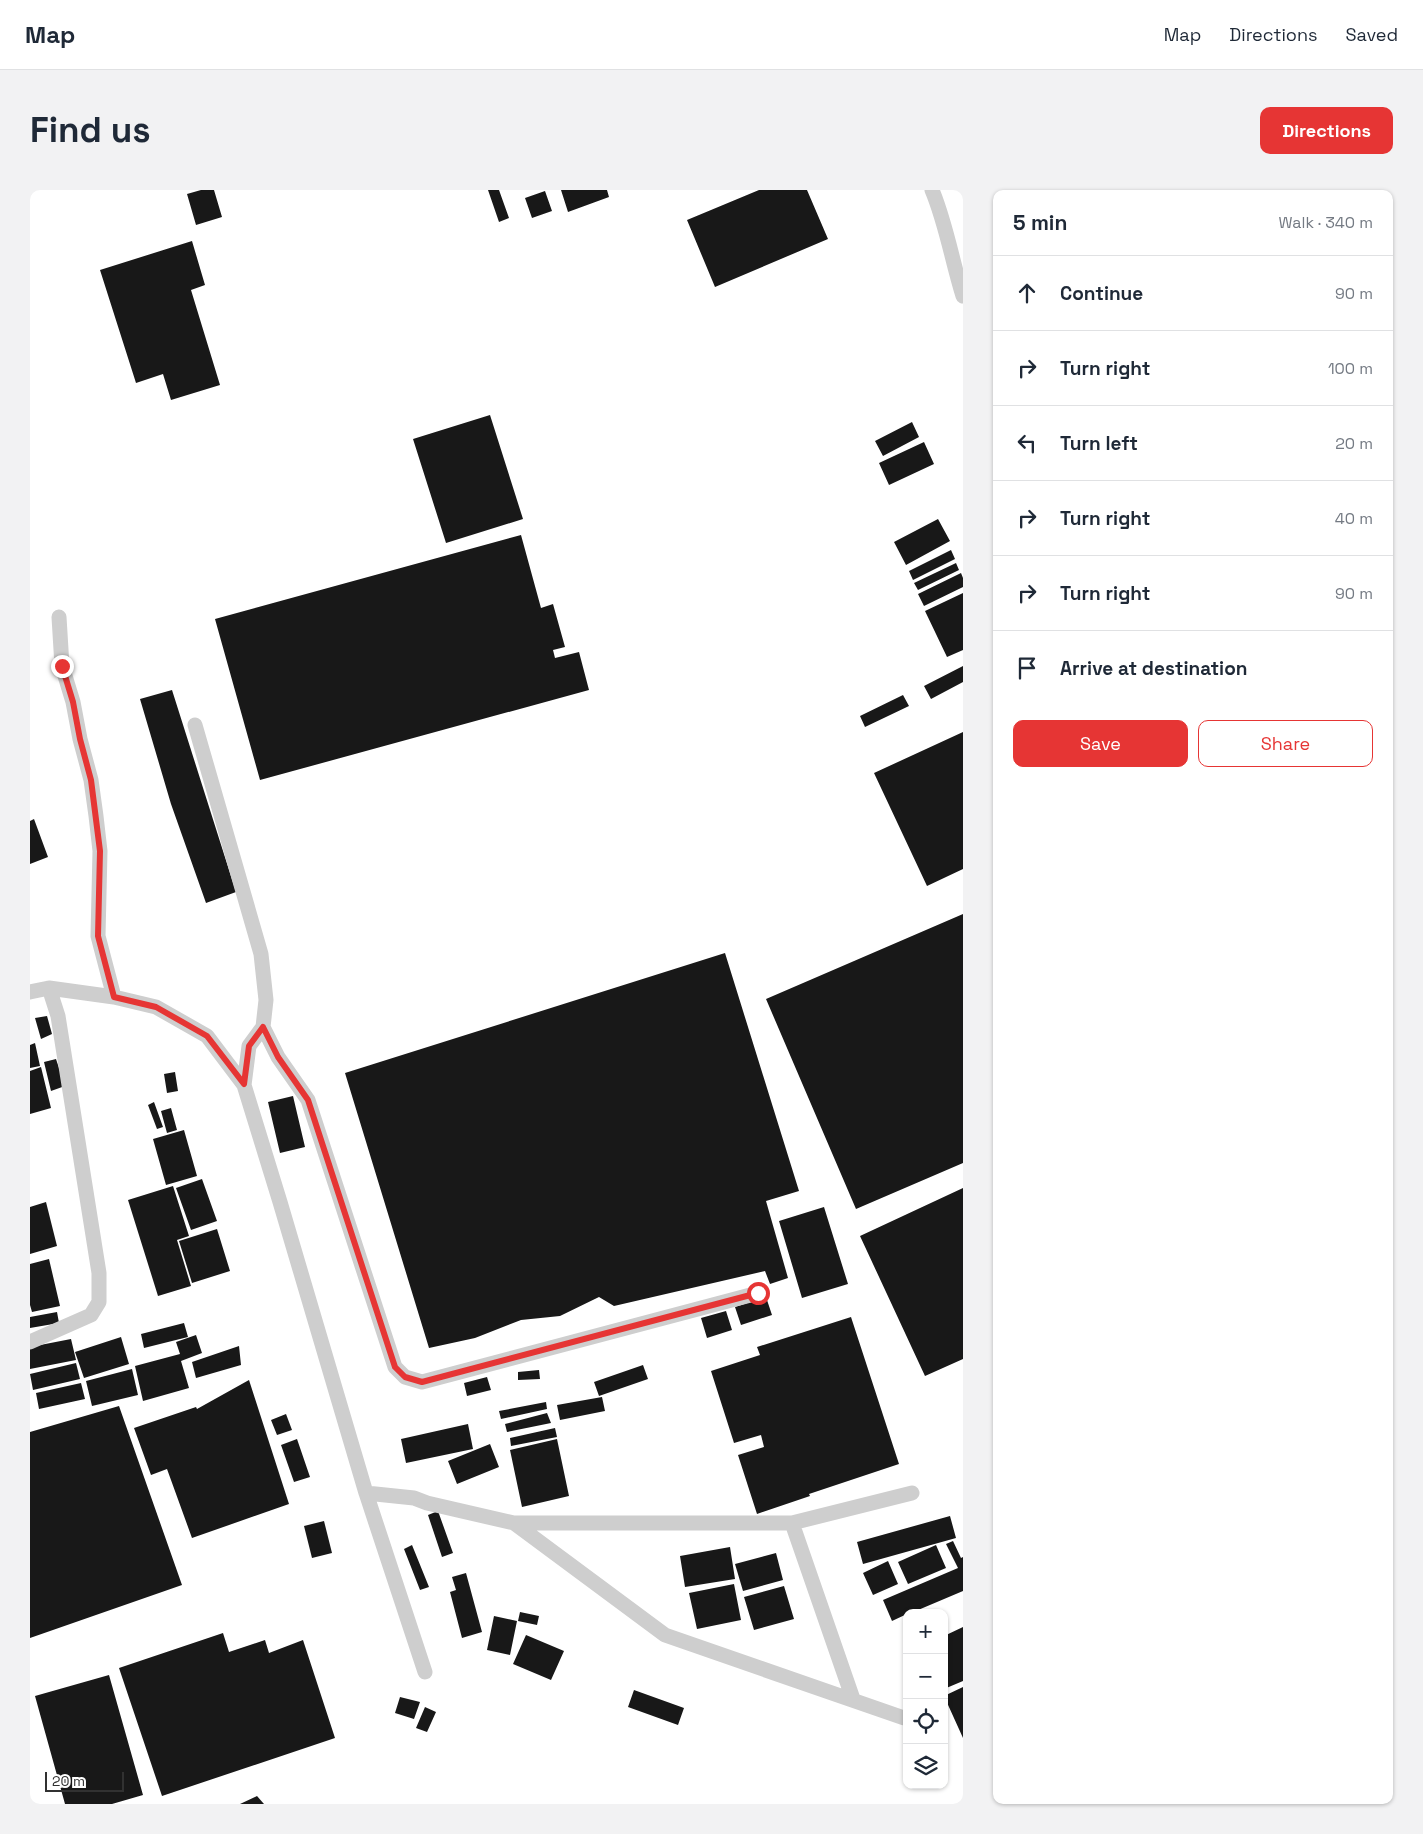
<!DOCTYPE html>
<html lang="en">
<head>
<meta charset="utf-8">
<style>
	body { margin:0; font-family:"Space Grotesk",sans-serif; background:#f2f2f3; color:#1f2937 }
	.controls { position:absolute; right:15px; bottom:15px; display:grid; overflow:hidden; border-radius:10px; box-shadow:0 1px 4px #0004 }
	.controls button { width:45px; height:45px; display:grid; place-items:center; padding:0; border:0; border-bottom:1px solid #e0e1e3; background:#fff; color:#1f2937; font:25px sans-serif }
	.scale { position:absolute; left:15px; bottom:12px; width:79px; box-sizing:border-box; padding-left:5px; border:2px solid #313131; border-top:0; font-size:14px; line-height:18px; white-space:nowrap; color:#313131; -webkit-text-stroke:4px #fff; paint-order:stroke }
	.stop { position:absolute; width:15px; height:15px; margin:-11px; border:4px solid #e63534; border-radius:50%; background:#fff }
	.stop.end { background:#e63534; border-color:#fff; box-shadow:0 1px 5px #0008 }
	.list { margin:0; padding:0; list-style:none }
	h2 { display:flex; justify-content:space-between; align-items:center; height:65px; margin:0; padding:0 20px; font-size:21px }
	h2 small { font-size:16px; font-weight:400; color:#747a83 }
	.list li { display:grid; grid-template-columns:32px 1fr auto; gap:15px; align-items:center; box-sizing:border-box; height:75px; padding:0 20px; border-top:1px solid #e0e1e3 }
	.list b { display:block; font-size:19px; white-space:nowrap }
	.list em { font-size:16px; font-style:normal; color:#747a83 }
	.actions { display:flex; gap:10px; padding:15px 20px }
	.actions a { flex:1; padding:11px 0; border:1px solid #e63534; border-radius:10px; text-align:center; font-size:18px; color:#e63534 }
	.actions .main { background:#e63534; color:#fff }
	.icon { flex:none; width:28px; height:28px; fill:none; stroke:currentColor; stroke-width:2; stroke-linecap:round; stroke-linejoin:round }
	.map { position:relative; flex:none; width:933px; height:1614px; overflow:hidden; border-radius:10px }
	header { display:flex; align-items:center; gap:30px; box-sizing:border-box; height:70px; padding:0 25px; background:#fff; border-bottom:1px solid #e0e1e3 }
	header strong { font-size:24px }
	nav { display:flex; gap:28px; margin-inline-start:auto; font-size:18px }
	.intro { display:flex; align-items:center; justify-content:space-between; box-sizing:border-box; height:120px; padding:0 30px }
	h1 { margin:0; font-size:35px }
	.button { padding:12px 22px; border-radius:10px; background:#e63534; color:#fff; font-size:18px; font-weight:700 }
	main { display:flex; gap:30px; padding:0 30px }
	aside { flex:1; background:#fff; border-radius:10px; box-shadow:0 1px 4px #0004 }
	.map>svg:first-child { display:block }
	.building { fill:#181818 }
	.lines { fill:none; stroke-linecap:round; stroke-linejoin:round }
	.service { stroke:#cecece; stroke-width:15 }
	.route { stroke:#e63534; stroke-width:6 }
</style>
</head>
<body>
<header>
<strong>Map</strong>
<nav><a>Map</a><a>Directions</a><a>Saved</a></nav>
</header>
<div class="intro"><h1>Find us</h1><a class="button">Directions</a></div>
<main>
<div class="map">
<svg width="933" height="1614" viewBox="0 0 933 1614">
	<rect width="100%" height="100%" fill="#fff"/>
	<path class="building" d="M171,0H184L192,27L166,35L157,4Z
		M458,0H469L479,28L469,32Z
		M531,0H577L579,7L538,22Z
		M729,0H777L798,49L685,97L657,30Z
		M515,1L522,21L502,28L495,8Z
		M162,51L175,95L161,100L190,195L141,210L133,184L106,193L70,80Z
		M460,225L493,329L416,353L383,249Z
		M882,232L889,247L853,266L845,251Z
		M894,252L904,274L859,295L849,273Z
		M908,329L920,351L876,375L864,352Z
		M491,345L511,418L523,414L535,457L523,460L525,468L549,462L559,500L230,590L185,429Z
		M921,360L925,369L883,390L879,381Z
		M926,373L929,380L888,400L884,393Z
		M931,383L933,388V397L894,416L888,404Z
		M933,403V460L917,467L895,421Z
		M933,476V492L901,509L894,496Z
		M142,500L206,702L176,713L141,614L110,509Z
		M873,505L879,516L835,537L830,526Z
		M933,542V679L897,696L844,583Z
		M4,629L18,667L0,674V631Z
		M933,724V973L826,1019L736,809Z
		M695,763L769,1001L736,1011L758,1088L740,1094L735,1081L584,1116L569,1107L530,1126L491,1130L445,1148L399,1158L315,883Z
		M17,826L22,844L11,849L5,828Z
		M5,853L10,876L0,878V855Z
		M26,869L35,896L21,901L14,872Z
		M11,877L21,918L0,924V881Z
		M145,882L148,901L137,903L134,884Z
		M263,906L275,957L250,963L238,912Z
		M124,912L133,937L127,939L118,915Z
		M141,918L147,940L137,943L131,921Z
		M154,940L167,986L136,995L123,949Z
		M172,989L187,1031L161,1040L146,998Z
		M143,996L159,1046L147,1050L161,1096L128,1106L98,1010Z
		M933,998V1169L895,1186L830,1046Z
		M16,1012L27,1056L0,1064V1017Z
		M794,1017L818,1094L772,1108L749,1031Z
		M187,1039L200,1081L162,1093L149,1051Z
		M19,1069L30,1116L2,1122L0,1115V1074Z
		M736,1107L742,1125L711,1135L705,1117Z
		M696,1121L702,1140L677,1148L671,1128Z
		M27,1122L29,1133L0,1138V1127Z
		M821,1127L869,1274L779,1304L780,1306L727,1324L708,1265L734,1257L731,1245L704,1253L681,1181L730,1165L727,1157Z
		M154,1133L158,1147L114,1158L111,1144Z
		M166,1145L172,1163L151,1171L159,1198L113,1211L105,1176L150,1164L146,1152Z
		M91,1147L99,1174L54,1188L45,1162Z
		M41,1149L46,1170L0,1179V1157Z
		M209,1156L211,1175L166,1188L162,1172Z
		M46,1173L50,1189L3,1200L0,1184Z
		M613,1175L618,1189L569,1206L564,1192Z
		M102,1179L108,1205L62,1216L56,1191Z
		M509,1180L510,1189L488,1190V1182Z
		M457,1187L461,1200L437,1206L434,1193Z
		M219,1190L259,1314L162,1348L137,1279L121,1285L104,1238L166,1217L167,1219Z
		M51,1193L55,1209L9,1219L6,1203Z
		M572,1207L575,1221L530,1230L527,1215Z
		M516,1212L517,1219L471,1229L469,1221Z
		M89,1216L152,1395L0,1448V1242Z
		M517,1223L521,1233L477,1242L475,1234Z
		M256,1224L262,1240L247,1245L241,1230Z
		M438,1234L443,1259L376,1273L371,1249Z
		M525,1238L527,1247L481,1256L480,1248Z
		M267,1249L280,1287L264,1292L251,1255Z
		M527,1249L539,1306L492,1317L480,1260Z
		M460,1254L469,1277L427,1294L418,1271Z
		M408,1321L423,1363L412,1367L398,1325Z
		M920,1326L926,1348L833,1374L827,1352Z
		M294,1331L302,1363L282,1368L274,1336Z
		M923,1351L931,1368L933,1367V1401L881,1423H877V1424L862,1431L853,1410L928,1378L916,1354Z
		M382,1355L399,1397L390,1400L374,1359Z
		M906,1355L916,1378L878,1394L868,1372Z
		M700,1357L705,1389L655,1397L650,1366Z
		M746,1363L753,1390L713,1401L705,1374Z
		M858,1371L868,1394L843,1405L833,1383Z
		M436,1383L452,1442L432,1448L420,1402L426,1400L422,1387Z
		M704,1394L711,1430L667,1439L659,1403Z
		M754,1396L764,1429L724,1440L714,1407Z
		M490,1422L509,1426L507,1435L488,1431Z
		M464,1426L487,1431L480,1465L457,1460Z
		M933,1437V1491L914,1499V1446Z
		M193,1443L199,1462L235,1450L239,1463L273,1450L305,1548L132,1606L89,1478Z
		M496,1445L534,1461L521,1490L483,1474Z
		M79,1485L113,1605L82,1614H35L5,1506Z
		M933,1497V1548L914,1506Z
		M604,1500L654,1518L648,1535L598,1517Z
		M370,1507L390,1512L384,1529L365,1523Z
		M395,1517L406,1522L397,1542L386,1538Z
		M227,1606L234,1614H210Z"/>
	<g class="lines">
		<path class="service" d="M902,0C916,33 922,71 933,106
			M29,427L32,476L43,512L50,549L61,590L66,626L70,661L68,746L84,807L126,817L177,846L214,895L250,1012L336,1303L395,1482
			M165,535L231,764L236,810L233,837
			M0,802L19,798L84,807
			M214,895L219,856L233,837L248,867L278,910L365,1177L375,1187L392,1192L728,1103
			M0,1152L61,1125L69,1112V1083L28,826L19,798
			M336,1303L384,1308L397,1313L484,1333L635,1445L874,1528
			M484,1333H762L882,1303
			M762,1333L823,1509"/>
	</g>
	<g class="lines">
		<path class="route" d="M32,476L43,512L50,549L61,590L70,661L68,746L84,807L126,817L177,846L214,894L219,856L233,837L248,867L278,910L365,1177L375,1187L392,1192L728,1103"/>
	</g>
</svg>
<div class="controls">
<button>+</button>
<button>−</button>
<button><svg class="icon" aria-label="locate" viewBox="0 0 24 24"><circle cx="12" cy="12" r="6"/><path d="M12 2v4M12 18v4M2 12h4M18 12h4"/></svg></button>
<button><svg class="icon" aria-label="layers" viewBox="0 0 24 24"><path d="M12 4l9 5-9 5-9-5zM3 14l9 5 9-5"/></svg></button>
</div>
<div class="scale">20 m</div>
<div class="stop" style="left:728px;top:1103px"></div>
<div class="stop end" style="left:32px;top:476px"></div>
</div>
<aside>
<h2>5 min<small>Walk · 340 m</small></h2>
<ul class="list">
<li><svg class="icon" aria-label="ahead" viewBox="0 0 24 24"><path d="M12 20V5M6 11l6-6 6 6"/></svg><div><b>Continue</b></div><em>90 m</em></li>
<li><svg class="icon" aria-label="right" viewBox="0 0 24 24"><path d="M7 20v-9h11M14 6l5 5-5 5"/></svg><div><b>Turn right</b></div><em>100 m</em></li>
<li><svg class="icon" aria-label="left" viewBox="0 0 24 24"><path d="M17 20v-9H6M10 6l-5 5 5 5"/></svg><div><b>Turn left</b></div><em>20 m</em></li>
<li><svg class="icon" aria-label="right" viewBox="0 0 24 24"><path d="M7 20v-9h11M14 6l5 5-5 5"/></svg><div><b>Turn right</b></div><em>40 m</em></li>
<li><svg class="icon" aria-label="right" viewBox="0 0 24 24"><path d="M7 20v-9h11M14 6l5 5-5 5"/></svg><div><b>Turn right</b></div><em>90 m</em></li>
<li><svg class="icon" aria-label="arrive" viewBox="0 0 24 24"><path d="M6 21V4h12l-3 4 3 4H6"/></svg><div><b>Arrive at destination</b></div></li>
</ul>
<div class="actions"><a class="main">Save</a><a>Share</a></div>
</aside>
</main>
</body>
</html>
